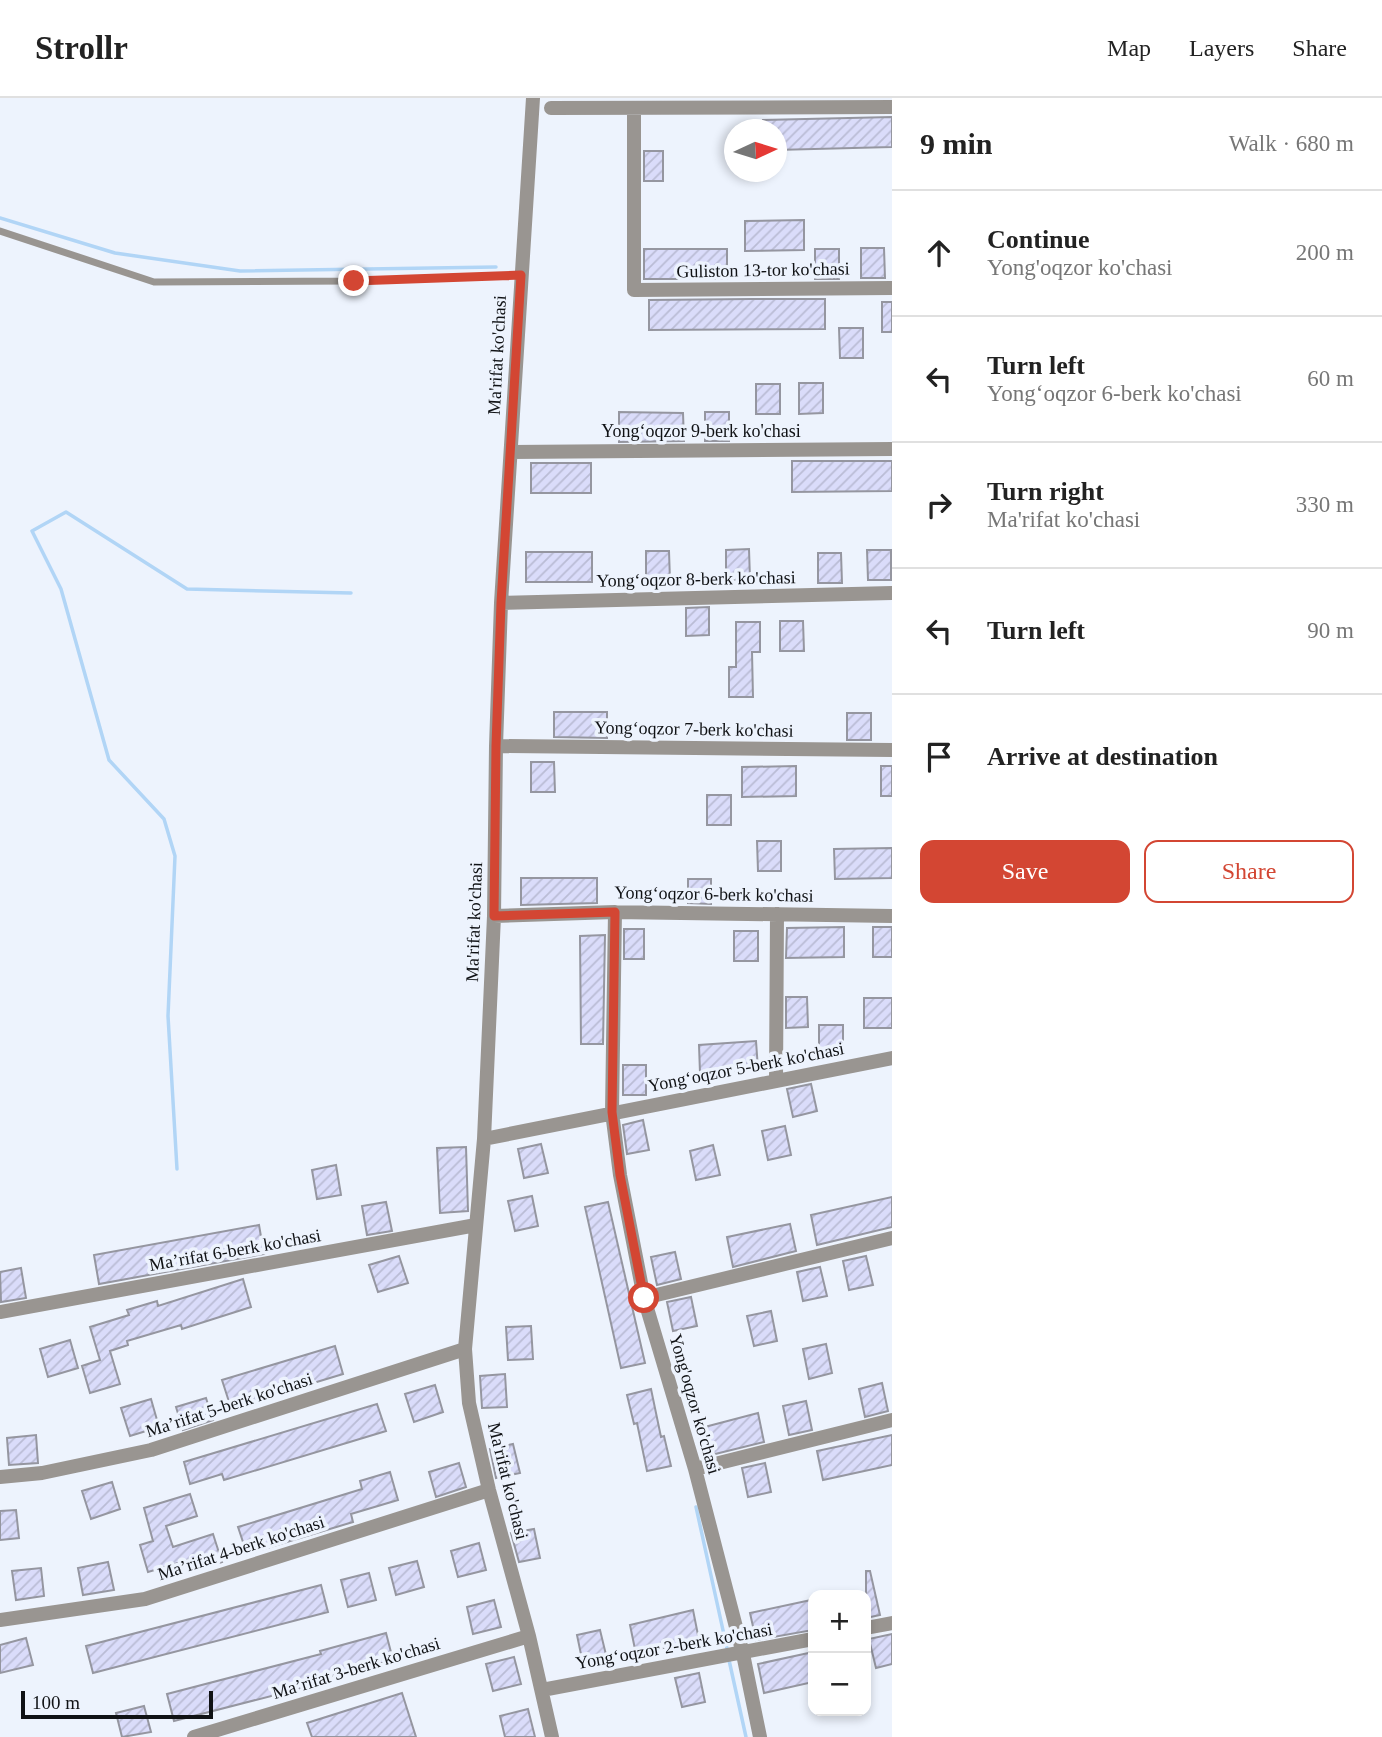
<!DOCTYPE html>
<html lang="en">
<head>
<meta charset="utf-8">
<style>
	body { margin:0; font-family:Georgia,serif; background:#f2f2f2; color:#222 }
	.controls { position:absolute; right:21px; bottom:21px; display:grid; overflow:hidden; border-radius:14px; box-shadow:0 4px 10px #0003 }
	.controls button { width:63px; height:63px; display:grid; place-items:center; padding:0; border:0; border-bottom:2px solid #e0e0e0; background:#fff; color:#222; font:35px sans-serif }
	.compass { position:absolute; left:724px; top:21px; width:63px; height:63px; border-radius:50%; background:#fff; box-shadow:0 4px 10px #0003; rotate:86deg }
	.scale { position:absolute; left:21px; bottom:18px; width:192px; box-sizing:border-box; padding-left:7px; border:4px solid #101215; border-top:0; font-size:19px; line-height:24px; white-space:nowrap; color:#101215; -webkit-text-stroke:5px #edf3fd; paint-order:stroke }
	.stop { position:absolute; width:21px; height:21px; margin:-16px; border:5px solid #d34633; border-radius:50%; background:#fff }
	.stop.end { background:#d34633; border-color:#fff; box-shadow:0 2px 7px #0008 }
	.list { margin:0; padding:0; list-style:none }
	h2 { display:flex; justify-content:space-between; align-items:center; height:91px; margin:0; padding:0 28px; font-size:30px }
	h2 small { font-size:23px; font-weight:400; color:#767676 }
	.list li { display:grid; grid-template-columns:46px 1fr auto; gap:21px; align-items:center; box-sizing:border-box; height:126px; padding:0 28px; border-top:2px solid #e0e0e0 }
	.list b { display:block; font-size:26px; white-space:nowrap }
	.list p { margin:0; font-size:23px; white-space:nowrap; color:#767676 }
	.list em { font-size:23px; font-style:normal; color:#767676 }
	.actions { display:flex; gap:14px; padding:21px 28px }
	.actions a { flex:1; padding:16px 0; border:2px solid #d34633; border-radius:14px; text-align:center; font-size:24px; color:#d34633 }
	.actions .main { background:#d34633; color:#fff }
	.icon { flex:none; width:38px; height:38px; fill:none; stroke:currentColor; stroke-width:2; stroke-linecap:round; stroke-linejoin:round }
	.map { position:relative; flex:none; width:892px; height:1639px; overflow:hidden }
	header { display:flex; align-items:center; gap:42px; box-sizing:border-box; height:98px; padding:0 35px; background:#fff; border-bottom:2px solid #e0e0e0 }
	header strong { font-size:33px }
	nav { display:flex; gap:38px; margin-inline-start:auto; font-size:24px }
	main { display:flex }
	aside { flex:1; background:#fff }
	.map>svg:first-child { display:block }
	.lines { fill:none; stroke-linecap:round; stroke-linejoin:round }
	.stream { stroke:#b1d5f6; stroke-width:3.5 }
	.building { fill:url(#building-hatch); stroke:#9596a0; stroke-width:2 }
	.lane { stroke:#999591; stroke-width:7 }
	.street { stroke:#999591; stroke-width:14 }
	.route { stroke:#d34633; stroke-width:9 }
	.labels { text-anchor:middle; dominant-baseline:central; stroke-width:7; stroke-linejoin:round; paint-order:stroke }
	.street-label { font-size:18px; fill:#101215; stroke:#edf3fd }
</style>
</head>
<body>
<header>
<strong>Strollr</strong>
<nav><a>Map</a><a>Layers</a><a>Share</a></nav>
</header>
<main>
<div class="map">
<svg width="892" height="1639" viewBox="0 0 892 1639">
	<defs>
		<pattern id="building-hatch" width="6" height="6" patternUnits="userSpaceOnUse" patternTransform="scale(1.75)"><rect width="6" height="6" fill="#dadcfa"/><path d="M-1 1l2-2M0 6l6-6M5 7l2-2" fill="none" stroke="#babcd5"/></pattern>
	</defs>
	<rect width="100%" height="100%" fill="#edf3fd"/>
	<g class="lines">
		<path class="stream" d="M0,120L115,155L240,173L496,169
			M177,1071L168,918L175,758L164,721L109,662L61,491L32,433L66,414L187,491L351,495
			M696,1409L728,1555
			M729,1562L746,1639"/>
	</g>
	<path class="building" d="M892,19V49L776,52V32H763V22Z
		M644,53H663V83H644Z
		M804,122V152L745,153V123Z
		M861,150H884L885,180H861Z
		M644,151H727V181H644Z
		M815,151H839V181H815Z
		M751,201H825V231L649,232V202Z
		M882,204H892V234H882Z
		M839,230H863V260H840Z
		M799,285H823V315L799,316Z
		M756,286H780V316H756Z
		M619,314L683,315L684,343L619,344Z
		M705,314H729V343H705Z
		M792,363H892V393L792,394Z
		M531,365H591V395H531Z
		M749,451L750,481L726,482V452Z
		M867,452H891V482H868Z
		M646,453H669L670,483H646Z
		M526,454H592V484H526Z
		M818,455H841L842,485H818Z
		M709,509V537L686,538V510Z
		M780,523H803L804,553H780Z
		M736,524H760V554H752L753,599H729V569H736Z
		M554,614H607V640L554,639Z
		M847,615H871V642H847Z
		M531,664H554L555,694H531Z
		M796,668V698L742,699V669Z
		M881,668H892V698H881Z
		M707,697H731V727H707Z
		M757,743H781V773H758Z
		M892,750V780L835,781L834,751Z
		M521,780H597V805L521,807Z
		M688,781H711V806L688,805Z
		M844,829V859L786,860L787,830Z
		M873,829H892V859H873Z
		M624,831H644V861H624Z
		M734,833H758V863H734Z
		M605,837L603,946H581L580,838Z
		M786,899H807L808,929L786,930Z
		M864,900H892V930H864Z
		M819,927H843V957L819,958Z
		M756,943L758,971L700,975L699,947Z
		M623,967H646V997H623Z
		M811,986L817,1013L793,1019L787,991Z
		M643,1022L649,1052L627,1056L623,1027Z
		M785,1028L791,1057L768,1062L762,1033Z
		M541,1046L548,1075L524,1080L518,1051Z
		M713,1047L720,1077L696,1082L690,1053Z
		M466,1049L468,1113L440,1115L437,1050Z
		M336,1067L341,1097L317,1101L312,1072Z
		M532,1098L538,1128L515,1133L508,1103Z
		M892,1099V1129L817,1147L811,1117Z
		M386,1104L392,1133L367,1137L362,1108Z
		M608,1104L645,1265L621,1270L585,1109Z
		M790,1126L796,1153L733,1169L727,1139Z
		M259,1127L264,1156L99,1186L94,1157Z
		M675,1154L681,1181L657,1187L651,1159Z
		M399,1158L408,1185L378,1194L369,1167Z
		M866,1158L873,1187L849,1192L843,1163Z
		M820,1169L827,1198L803,1203L797,1174Z
		M21,1170L26,1200L1,1204L0,1174Z
		M243,1181L251,1209L182,1231L181,1227L127,1243L128,1247L110,1253L120,1286L90,1295L82,1268L100,1262L90,1229L129,1217L127,1212L157,1203L158,1208Z
		M691,1199L697,1228L673,1233L667,1204Z
		M771,1213L777,1243L754,1248L747,1218Z
		M531,1228L533,1261L508,1262L506,1229Z
		M70,1242L78,1270L48,1279L40,1251Z
		M826,1246L832,1275L809,1281L803,1251Z
		M335,1248L343,1276L231,1310L222,1282Z
		M505,1276L507,1309L482,1310L480,1278Z
		M882,1285L888,1313L865,1319L859,1291Z
		M435,1287L443,1314L414,1324L405,1296Z
		M651,1291L661,1339L664,1338L671,1368L647,1373L637,1325L634,1326L627,1297Z
		M206,1300L213,1322L183,1332L176,1309Z
		M151,1301L159,1329L130,1338L121,1310Z
		M806,1303L812,1332L789,1337L783,1308Z
		M377,1306L386,1333L224,1382L222,1376L190,1386L184,1364Z
		M758,1315L764,1344L703,1359L697,1331Z
		M36,1337L38,1365L9,1367L7,1340Z
		M892,1337V1367L823,1382L817,1353Z
		M513,1346L520,1375L496,1380L490,1351Z
		M459,1365L466,1389L436,1399L429,1374Z
		M765,1365L771,1394L748,1399L742,1370Z
		M390,1374L398,1402L351,1416L353,1424L247,1456L238,1429L362,1391L360,1383Z
		M112,1384L120,1411L91,1421L82,1393Z
		M190,1396L197,1418L166,1428L173,1449L213,1436L222,1464L192,1473L188,1462L148,1474L140,1447L153,1443L144,1410Z
		M16,1412L19,1440L0,1442V1413Z
		M534,1431L540,1460L519,1464L511,1435Z
		M479,1445L486,1472L458,1479L451,1453Z
		M417,1463L424,1489L396,1497L389,1470Z
		M108,1464L114,1492L83,1497L78,1470Z
		M41,1470L44,1498L16,1502L12,1473Z
		M866,1473H870L880,1517L866,1520Z
		M369,1475L376,1502L348,1509L341,1482Z
		M321,1487L328,1514L93,1575L86,1548Z
		M494,1502L501,1529L473,1536L467,1509Z
		M811,1502L813,1532L756,1542L750,1515Z
		M693,1512L699,1542L636,1556L630,1527Z
		M600,1532L607,1561L583,1566L577,1537Z
		M386,1535L393,1562L309,1584L310,1588L174,1623L167,1596L321,1556L320,1553Z
		M892,1536V1566L876,1570L869,1541Z
		M26,1540L33,1567L0,1575V1547Z
		M813,1554V1584L764,1595L758,1566Z
		M514,1559L521,1586L493,1593L486,1566Z
		M699,1575L705,1604L682,1609L675,1580Z
		M402,1595L416,1639H312L307,1625Z
		M144,1608L151,1634L122,1639L116,1615Z
		M528,1611L535,1639H505L500,1618Z"/>
	<g class="lines">
		<path class="lane" d="M0,133L154,184L353,183L521,177"/>
		<path class="street" d="M533,0L501,505L496,648L494,818L484,1041L465,1251L469,1305L489,1392L529,1538L552,1639
			M551,10L892,9
			M634,11V192L892,190
			M511,354L892,351
			M501,505L892,495
			M496,648L892,652
			M615,814L612,1014L620,1077L644,1200L695,1371L743,1556L760,1639
			M494,818L615,814L892,818
			M776,983L777,816
			M484,1041L892,960
			M644,1200L892,1140
			M0,1214L476,1127
			M695,1371L892,1322
			M0,1379L42,1375L151,1352L465,1251
			M0,1522L145,1501L489,1392
			M866,1530L892,1525
			M542,1592L813,1541
			M194,1639L529,1538"/>
	</g>
	<g class="lines">
		<path class="route" d="M354,183L521,177L501,505L496,648L494,818L615,814L612,1014L620,1077L644,1200"/>
	</g>
	<g class="labels">
		<g class="street-label">
			<text transform="translate(763 172) rotate(-1)">Guliston 13-tor ko'chasi</text>
			<text transform="translate(497 257) rotate(-87)">Ma'rifat ko'chasi</text>
			<text x="701" y="333">Yong‘oqzor 9-berk ko'chasi</text>
			<text transform="translate(696 481) rotate(-1)">Yong‘oqzor 8-berk ko'chasi</text>
			<text transform="translate(694 631) rotate(1)">Yong‘oqzor 7-berk ko'chasi</text>
			<text transform="translate(714 796) rotate(1)">Yong‘oqzor 6-berk ko'chasi</text>
			<text transform="translate(474 824) rotate(-88)">Ma'rifat ko'chasi</text>
			<text transform="translate(746 969) rotate(-11)">Yong‘oqzor 5-berk ko'chasi</text>
			<text transform="translate(235 1152) rotate(-10)">Ma’rifat 6-berk ko'chasi</text>
			<text transform="translate(695 1306) rotate(74)">Yong'oqzor ko'chasi</text>
			<text transform="translate(229 1307) rotate(-18)">Ma’rifat 5-berk ko'chasi</text>
			<text transform="translate(508 1383) rotate(76)">Ma'rifat ko'chasi</text>
			<text transform="translate(241 1450) rotate(-18)">Ma’rifat 4-berk ko'chasi</text>
			<text transform="translate(674 1548) rotate(-10)">Yong‘oqzor 2-berk ko'chasi</text>
			<text transform="translate(356 1570) rotate(-17)">Ma’rifat 3-berk ko'chasi</text>
		</g>
	</g>
</svg>
<div class="controls">
<button>+</button>
<button>−</button>
</div>
<svg class="compass" viewBox="-18 -18 36 36"><path d="M0-13l5 13h-10z" fill="#e53935"/><path d="M0 13l5-13h-10z" fill="#767676"/></svg>
<div class="scale">100 m</div>
<div class="stop" style="left:644px;top:1200px"></div>
<div class="stop end" style="left:354px;top:183px"></div>
</div>
<aside>
<h2>9 min<small>Walk · 680 m</small></h2>
<ul class="list">
<li><svg class="icon" aria-label="ahead" viewBox="0 0 24 24"><path d="M12 20V5M6 11l6-6 6 6"/></svg><div><b>Continue</b><p>Yong'oqzor ko'chasi</p></div><em>200 m</em></li>
<li><svg class="icon" aria-label="left" viewBox="0 0 24 24"><path d="M17 20v-9H6M10 6l-5 5 5 5"/></svg><div><b>Turn left</b><p>Yong‘oqzor 6-berk ko'chasi</p></div><em>60 m</em></li>
<li><svg class="icon" aria-label="right" viewBox="0 0 24 24"><path d="M7 20v-9h11M14 6l5 5-5 5"/></svg><div><b>Turn right</b><p>Ma'rifat ko'chasi</p></div><em>330 m</em></li>
<li><svg class="icon" aria-label="left" viewBox="0 0 24 24"><path d="M17 20v-9H6M10 6l-5 5 5 5"/></svg><div><b>Turn left</b></div><em>90 m</em></li>
<li><svg class="icon" aria-label="arrive" viewBox="0 0 24 24"><path d="M6 21V4h12l-3 4 3 4H6"/></svg><div><b>Arrive at destination</b></div></li>
</ul>
<div class="actions"><a class="main">Save</a><a>Share</a></div>
</aside>
</main>
</body>
</html>
